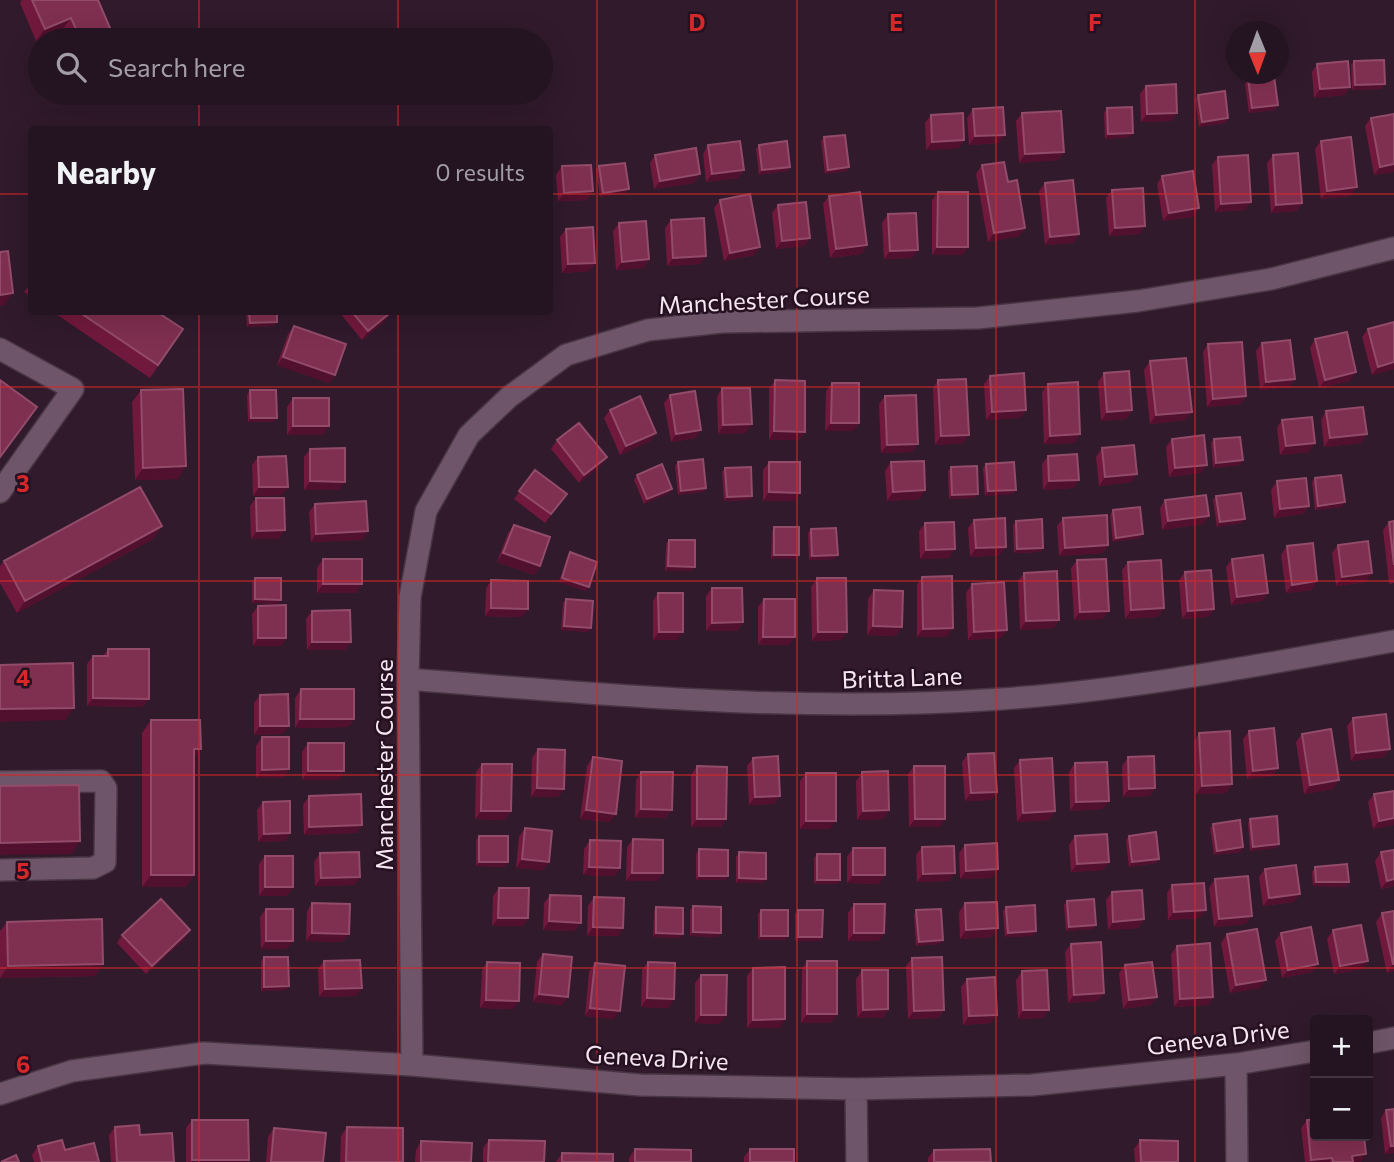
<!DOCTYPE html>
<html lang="en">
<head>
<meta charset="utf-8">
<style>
	body { margin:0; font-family:Commissioner,sans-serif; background:#2c1d2a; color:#f1f3f6 }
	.controls { position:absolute; right:21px; bottom:21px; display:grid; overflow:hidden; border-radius:7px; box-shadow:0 7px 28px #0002 }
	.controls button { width:63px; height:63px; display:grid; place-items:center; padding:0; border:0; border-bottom:2px solid #41333f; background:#241421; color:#f1f3f6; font:35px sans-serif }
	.compass { position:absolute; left:1226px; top:21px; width:63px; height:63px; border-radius:50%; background:#241421; box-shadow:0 7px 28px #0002; rotate:179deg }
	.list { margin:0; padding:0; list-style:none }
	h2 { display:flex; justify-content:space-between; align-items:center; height:91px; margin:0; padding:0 28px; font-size:30px }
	h2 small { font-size:23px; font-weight:400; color:#a39ea5 }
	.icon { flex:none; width:38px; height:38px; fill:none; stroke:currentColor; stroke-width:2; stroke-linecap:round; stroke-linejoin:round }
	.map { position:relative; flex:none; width:1394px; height:1162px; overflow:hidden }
	.search { position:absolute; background:#241421; box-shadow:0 7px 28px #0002; left:28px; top:28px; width:525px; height:77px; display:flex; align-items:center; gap:18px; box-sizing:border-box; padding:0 24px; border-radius:38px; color:#a39ea5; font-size:26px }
	.panel { position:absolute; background:#241421; box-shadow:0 7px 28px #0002; left:28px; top:126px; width:525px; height:189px; border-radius:7px }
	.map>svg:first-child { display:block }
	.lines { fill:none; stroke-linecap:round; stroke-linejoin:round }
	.street-casing { stroke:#483645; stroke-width:24 }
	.street { stroke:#6f5569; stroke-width:21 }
	.wall { fill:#71193c }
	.shaded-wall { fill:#51102d }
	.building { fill:#7f2f4f; stroke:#924c69; stroke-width:2 }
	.grid { fill:none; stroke:#d62828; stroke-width:2; stroke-opacity:0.55 }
	.labels { text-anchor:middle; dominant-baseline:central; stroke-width:5; stroke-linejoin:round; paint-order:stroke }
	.street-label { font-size:24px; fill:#f6e6f2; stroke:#261122 }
	.grid-label { font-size:23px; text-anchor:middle; font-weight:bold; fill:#d62828; stroke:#261122; stroke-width:5; stroke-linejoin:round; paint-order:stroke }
</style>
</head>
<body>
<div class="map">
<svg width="1394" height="1162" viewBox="0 0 1394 1162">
	<rect width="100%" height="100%" fill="#301a2c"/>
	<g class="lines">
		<g class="street-casing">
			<path id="street" d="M0,349L73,389L0,492
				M408,679C605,695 802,713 1001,699C1133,690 1264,664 1394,641
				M0,782L101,781L106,788L105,862L93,868L0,870
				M1368,1043L1394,1038
				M1236,1064L1237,1162
				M412,1065L408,679L410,597L426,511L469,435L509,397L566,355L648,330L722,322L978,318L1138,301L1271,279L1394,248
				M856,1089L857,1162
				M0,1094L72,1071L204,1053L412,1065L640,1085L856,1089L1032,1085L1236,1064L1315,1051"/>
		</g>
		<use href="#street" class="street"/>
	</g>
	<path class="wall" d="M22,0H98L110,28L102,40H66L62,30L36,41L20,3Z
		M1354,61L1382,89L1352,90L1351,65Z
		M1317,64L1350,87L1344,95L1314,98L1312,72Z
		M1248,79L1278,105L1275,110L1249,113L1245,84Z
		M1146,86L1177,113L1171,121L1141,122L1140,94Z
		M1198,95L1226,123L1199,127L1195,99Z
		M1107,108L1130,137L1105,139L1104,113Z
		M973,109L999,143L969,145L967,118Z
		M1022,113L1064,152L1058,160L1019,163L1016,121Z
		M1394,114V172L1374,175L1365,126L1371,118Z
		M931,115L964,140L959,148L926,150L925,123Z
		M824,137L849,167L846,171L825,174L821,141Z
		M1321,141L1351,196L1321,199L1315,149Z
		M708,145L744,170L738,178L706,182L703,154Z
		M759,145L790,167L787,171L759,175L756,149Z
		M655,155L694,183L654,189L650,163Z
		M1273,155L1302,203L1296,211L1271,213L1267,163Z
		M1218,157L1245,210L1215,212L1212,165Z
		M982,165L1008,182L1025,228L1019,236L988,242L976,174Z
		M562,166L593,191L587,200L558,201L556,175Z
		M599,166L626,193L600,197L596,170Z
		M1162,176L1199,208L1193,217L1163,221L1157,184Z
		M1045,183L1079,234L1073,243L1045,245L1039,191Z
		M1112,190L1140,234L1109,236L1106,198Z
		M938,192L968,247L962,255H932V200Z
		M829,196L867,245L861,254L830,258L823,204Z
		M720,200L754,255L724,261L714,208Z
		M778,205L810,238L804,246L776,249L772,213Z
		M888,214L912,258L884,259L882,223Z
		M671,220L706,256L700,264L667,266L665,228Z
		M619,223L649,259L644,268L616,270L613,231Z
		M566,229L595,263L589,271L562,273L560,237Z
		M32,282V297L24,292Z
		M53,312H157L183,329L150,378Z
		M246,312H277V322L274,326L247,327Z
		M339,312H388L390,313L384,322L362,340Z
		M294,326L335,375L329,383L277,365L288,334Z
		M1368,329L1394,369L1372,375L1362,337Z
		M1315,339L1350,381L1319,388L1310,348Z
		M1262,343L1295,379L1289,387L1260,390L1256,351Z
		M1208,344L1246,396L1241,404L1207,407L1203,352Z
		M1150,361L1186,420L1150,424L1144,370Z
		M1104,373L1132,410L1126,419L1101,421L1098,382Z
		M990,376L1026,410L1020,418L986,420L984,384Z
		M775,380L799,440H769V389Z
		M938,380L963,443L935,445L933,388Z
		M832,383L859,423L853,431H825L826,391Z
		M1048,384L1080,434L1074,443L1044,444L1042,392Z
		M722,388L746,433L718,434L717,397Z
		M141,390L178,479L135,480L132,402Z
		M250,390L274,422H248L247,395Z
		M670,395L696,438L671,442L664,403Z
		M885,396L912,452L881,453L879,404Z
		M293,398L323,435H287V407Z
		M610,410L656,433L650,441L620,455L604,418Z
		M1326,411L1361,443L1324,447L1321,420Z
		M1282,420L1309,452L1280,455L1277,428Z
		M1172,439L1201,473L1169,477L1166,447Z
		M1214,439L1240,465L1213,468L1211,443Z
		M557,440L607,457L601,465L579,483L551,449Z
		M1102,448L1132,482L1099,486L1096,457Z
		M310,449L339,490H304V457Z
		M1048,456L1079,480L1073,488L1043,490L1042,464Z
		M258,457L282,495L253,496L252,465Z
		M678,462L706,488L703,492L678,495L675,466Z
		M769,462L794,501H763V470Z
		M891,462L920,499L887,501L885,471Z
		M986,464L1013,494L985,496L983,468Z
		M951,467L975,498L949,499L948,471Z
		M725,468L750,500L724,501L722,472Z
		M535,470L567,494L545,523L514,499Z
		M637,475L669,493L644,504L634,480Z
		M1315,478L1342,507L1315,510L1312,482Z
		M1277,481L1309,506L1303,514L1274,518L1271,490Z
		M1216,496L1242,523L1217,527L1213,500Z
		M256,498L279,539H251L250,506Z
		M1165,500L1209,516L1203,524L1162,530L1160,508Z
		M315,504L368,531L362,540L311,542L309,512Z
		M1113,510L1140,538L1113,542L1110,515Z
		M1063,518L1108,545L1103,553L1059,556L1057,526Z
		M974,520L1000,555L970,557L968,528Z
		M1016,521L1043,548L1040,552L1014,553L1013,525Z
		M1394,521V583L1389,584L1383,530L1389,522Z
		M925,523L949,558L920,559L919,531Z
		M514,525L540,566L534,575L497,562L508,533Z
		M774,527L799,555L796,559H771L772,531Z
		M811,529L835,559L809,560L808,533Z
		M153,539L17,613L0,583V566L4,561Z
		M669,540L695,567L692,571H665L666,544Z
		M1338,545L1366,582L1336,586L1332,553Z
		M1287,546L1312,590L1286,593L1281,555Z
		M570,552L589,587L586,591L559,582L567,557Z
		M323,559L362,584L356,593H317V568Z
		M1232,559L1268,593L1262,601L1231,605L1226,567Z
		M1077,560L1103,619L1074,620L1071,568Z
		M1128,562L1158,617L1125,619L1122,570Z
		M1185,572L1214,609L1208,617L1182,619L1179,580Z
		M1024,573L1059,620L1053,628L1020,630L1018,581Z
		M922,577L947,637H917V585Z
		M255,578L281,600L278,604L252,603V582Z
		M817,578L841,640L812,641L811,587Z
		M491,580L522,617L485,616L486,589Z
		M972,584L1007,630L1001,638L968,640L966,593Z
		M712,588L743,622L737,631H706V596Z
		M874,590L896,636L867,635L868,599Z
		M658,593L677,640H653V601Z
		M566,599L591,628L588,632L561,630L563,603Z
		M764,599L789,645H758V607Z
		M258,606L286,638L281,646H253L252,614Z
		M312,611L351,642L345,650H307L306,619Z
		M108,649L143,707L87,706V664L93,656H103Z
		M301,689L354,719L348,727L295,728V698Z
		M260,695L283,734L254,735V703Z
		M1353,718L1390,749L1384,757L1351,761L1347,726Z
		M151,720L186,887H142V733Z
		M1249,731L1278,768L1272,776L1247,779L1243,739Z
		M1199,733L1232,784L1226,793L1196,794L1194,742Z
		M1302,734L1333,789L1304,794L1296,742Z
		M262,737L289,769L283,778H256V746Z
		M308,743L344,771L338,780H302V752Z
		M538,749L564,789L558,797H531L532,758Z
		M968,754L997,792L991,800L965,801L962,762Z
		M593,757L610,822L580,819L587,766Z
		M1128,757L1155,788L1149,796L1123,797L1122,766Z
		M753,758L780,796L774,804L749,805L747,766Z
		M1020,760L1055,811L1049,820L1017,822L1014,768Z
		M1075,763L1103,809L1070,811L1069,772Z
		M482,764L505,820L475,819L476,772Z
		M697,766L726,819L720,827H691V775Z
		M914,766L940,827H909L908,774Z
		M641,772L666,818H635L636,780Z
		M862,772L889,810L883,819L857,820L856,781Z
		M806,773L830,829H800V781Z
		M1394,791V825L1373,829L1368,802L1374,794Z
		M309,796L362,825L356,833L304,835L303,805Z
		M263,802L290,833L285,841L258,842L257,810Z
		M1250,819L1279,844L1276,848L1250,851L1248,823Z
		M1213,824L1243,847L1241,852L1214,855L1210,828Z
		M525,828L549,862L543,870L516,868L519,837Z
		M479,836L505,867L476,866V840Z
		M1075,836L1109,862L1103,870L1071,872L1069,845Z
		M1129,836L1159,859L1156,863L1129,867L1126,840Z
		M633,839L663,873L657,881H626L627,847Z
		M590,840L620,868L615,876L583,875L584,849Z
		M965,845L992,878L960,879L959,853Z
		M922,847L949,881L917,882L916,855Z
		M853,848L879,884L847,883V857Z
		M699,849L725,880H696V854Z
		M1394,850V886L1381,889L1375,861L1381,852Z
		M739,852L763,883H736V857Z
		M320,853L360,877L354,885L315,886L314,862Z
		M817,854L840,880L837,884H814V858Z
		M265,856L293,887L287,896H259V864Z
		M1315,867L1349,882L1346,887L1313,886L1312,872Z
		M1265,869L1294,902L1263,906L1259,877Z
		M1215,879L1246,924L1214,927L1209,888Z
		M1172,885L1200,918L1168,920L1167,893Z
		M499,888L528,918L523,926H492L493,896Z
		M1112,892L1144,919L1138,928L1108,930L1106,900Z
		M550,895L575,931L543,930L544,903Z
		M594,897L623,928L618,936H587L588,906Z
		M1067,901L1093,929L1066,931L1064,905Z
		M312,903L343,942L306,941L307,911Z
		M965,903L998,928L992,937L960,939L959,912Z
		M854,904L879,941H848V913Z
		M693,906L721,933L718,937L690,936V910Z
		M656,907L680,938L653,937L654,911Z
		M1006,907L1033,936L1005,937L1003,911Z
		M266,909L287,949H261L260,917Z
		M761,910L785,940H758V914Z
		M798,910L822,937L820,941H795V914Z
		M916,910L940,944L916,946L914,915Z
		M1394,911V971L1387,973L1376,922L1382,913Z
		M7,922L103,964L95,976L0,978V931Z
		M190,930L184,939L146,974L117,943L122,935Z
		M1333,930L1362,969L1334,974L1327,939Z
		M1281,933L1312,972L1282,978L1275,941Z
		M1227,934L1260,988L1230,993L1221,943Z
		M1071,944L1098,1001L1068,1003L1065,952Z
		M1177,946L1213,997L1208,1005L1174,1007L1171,954Z
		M543,954L562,1005L533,1002L537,962Z
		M264,957L286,990L261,991V961Z
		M912,958L944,1010L938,1018L908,1019L906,966Z
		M324,961L362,988L356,996L319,997L318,969Z
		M807,961L837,1014L831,1023H801L802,969Z
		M487,962L513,1009L480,1008L482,970Z
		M648,962L674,999L668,1008L641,1007L642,970Z
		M595,963L614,1019L585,1016L589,972Z
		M1125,965L1151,1005L1123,1009L1119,973Z
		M753,968L780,1028H747V976Z
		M862,970L888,1009L883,1018H857L856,979Z
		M1022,971L1043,1018L1018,1019L1016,980Z
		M701,975L720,1024L695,1023V983Z
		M967,979L991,1023L963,1025L961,987Z
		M1386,1110L1394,1153L1385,1154L1381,1118Z
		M192,1120L249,1160L247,1162H186V1128Z
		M1307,1120L1361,1162H1305L1301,1128Z
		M115,1127L174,1162H111L109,1135Z
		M347,1127L403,1162H340L341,1136Z
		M274,1128L323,1162H266L268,1137Z
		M489,1140L544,1162H483V1148Z
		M1140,1140L1178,1162H1135L1134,1149Z
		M421,1141L471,1162H415L416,1150Z
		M38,1146L65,1150L99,1162H34L32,1155Z
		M635,1149L691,1162H629V1158Z
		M750,1149L794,1162H744V1157Z
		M934,1150L991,1162H928V1158Z
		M562,1153L613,1162H556Z"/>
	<path class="shaded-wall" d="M71,18L62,30L36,41L45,29Z
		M110,28L102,40H81Z
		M1385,84L1382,89L1352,90L1355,85Z
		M1350,87L1344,95L1314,98L1320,89Z
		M1278,105L1275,110L1249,113L1252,108Z
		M1177,113L1171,121L1141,122L1147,114Z
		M1228,118L1226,123L1199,127L1202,122Z
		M1133,133L1130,137L1105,139L1108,134Z
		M1005,135L999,143L969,145L975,136Z
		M964,140L959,148L926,150L932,142Z
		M1064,152L1058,160L1019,163L1025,154Z
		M1394,164V172L1374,175L1380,167Z
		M790,167L787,171L759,175L762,170Z
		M849,167L846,171L825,174L828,170Z
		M744,170L738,178L706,182L712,174Z
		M700,174L694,183L654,189L660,181Z
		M1357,187L1351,196L1321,199L1327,191Z
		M629,189L626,193L600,197L603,193Z
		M593,191L587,200L558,201L564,193Z
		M1251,202L1245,210L1215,212L1221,204Z
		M1302,203L1296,211L1271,213L1276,205Z
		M1199,208L1193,217L1163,221L1169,213Z
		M1145,226L1140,234L1109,236L1115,228Z
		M1025,228L1019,236L988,242L994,233Z
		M1079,234L1073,243L1045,245L1050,237Z
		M810,238L804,246L776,249L782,241Z
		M867,245L861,254L830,258L836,249Z
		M760,247L754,255L724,261L730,253Z
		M937,247H968L962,255H932Z
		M918,250L912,258L884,259L890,251Z
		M706,256L700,264L667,266L673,258Z
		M649,259L644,268L616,270L622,262Z
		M595,263L589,271L562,273L568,264Z
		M13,293L4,305L0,306V295Z
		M390,313L384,322L362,340L368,331Z
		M277,322L274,326L247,327L250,323Z
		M283,357L335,375L329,383L277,365Z
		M1394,362V369L1372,375L1378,367Z
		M1356,372L1350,381L1319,388L1325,380Z
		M1295,379L1289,387L1260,390L1266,382Z
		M1246,396L1241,404L1207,407L1213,399Z
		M1026,410L1020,418L986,420L992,412Z
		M1132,410L1126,419L1101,421L1107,412Z
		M1192,412L1186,420L1150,424L1156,415Z
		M251,418H277L274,422H248Z
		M831,423H859L853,431H825Z
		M752,424L746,433L718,434L723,425Z
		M293,426H329L323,435H287Z
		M701,430L696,438L671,442L676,434Z
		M774,431L805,432L799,440H769Z
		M656,433L650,441L620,455L626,446Z
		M1080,434L1074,443L1044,444L1050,436Z
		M1367,434L1361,443L1324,447L1330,438Z
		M969,435L963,443L935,445L941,436Z
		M1315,443L1309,452L1280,455L1286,446Z
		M918,444L912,452L881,453L887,445Z
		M607,457L601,465L579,483L584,475Z
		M1243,460L1240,465L1213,468L1216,463Z
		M1207,465L1201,473L1169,477L1175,468Z
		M186,466L178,479L135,480L143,468Z
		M1137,474L1132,482L1099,486L1105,477Z
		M1079,480L1073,488L1043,490L1049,481Z
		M310,481L345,482L339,490H304Z
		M259,487H288L282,495L253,496Z
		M706,488L703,492L678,495L681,491Z
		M672,489L669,493L644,504L647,499Z
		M925,490L920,499L887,501L893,492Z
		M1016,490L1013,494L985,496L988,491Z
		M769,492L800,493L794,501H763Z
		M978,494L975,498L949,499L952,495Z
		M752,496L750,500L724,501L727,497Z
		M1345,502L1342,507L1315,510L1318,506Z
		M1309,506L1303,514L1274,518L1280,509Z
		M1209,516L1203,524L1162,530L1168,521Z
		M1245,519L1242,523L1217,527L1220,522Z
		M162,526L153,539L17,613L25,601Z
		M285,530L279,539H251L257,531Z
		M368,531L362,540L311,542L316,534Z
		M1143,534L1140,538L1113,542L1116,538Z
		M1108,545L1103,553L1059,556L1065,548Z
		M1006,547L1000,555L970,557L976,548Z
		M1043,548L1040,552L1014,553L1017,549Z
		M955,549L949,558L920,559L926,550Z
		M503,553L540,566L534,575L497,562Z
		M774,555H799L796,559H771Z
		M838,555L835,559L809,560L812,556Z
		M668,566L695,567L692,571H665Z
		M1372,573L1366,582L1336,586L1342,577Z
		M562,578L589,587L586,591L559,582Z
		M1317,581L1312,590L1286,593L1292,585Z
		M323,584H362L356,593H317Z
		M1268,593L1262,601L1231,605L1237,597Z
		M255,599L281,600L278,604L252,603Z
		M491,608L528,609L522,617L485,616Z
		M1164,608L1158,617L1125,619L1131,610Z
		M1214,609L1208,617L1182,619L1188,611Z
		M1109,611L1103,619L1074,620L1080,612Z
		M1059,620L1053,628L1020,630L1026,621Z
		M743,622L737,631H706L712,623Z
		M564,626L591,628L588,632L561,630Z
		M873,626L902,627L896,636L867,635Z
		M953,628L947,637H917L923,629Z
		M1007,630L1001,638L968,640L974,632Z
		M659,632H683L677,640H653Z
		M818,632H847L841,640L812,641Z
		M763,637H795L789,645H758Z
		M258,638H286L281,646H253Z
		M312,642H351L345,650H307Z
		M93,698L149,699L143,707L87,706Z
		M74,708L65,720L0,722V709Z
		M300,719H354L348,727L295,728Z
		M260,726H289L283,734L254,735Z
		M194,749H201L192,761Z
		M1390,749L1384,757L1351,761L1356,753Z
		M1278,768L1272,776L1247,779L1253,771Z
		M289,769L283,778H256L262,770Z
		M308,771H344L338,780H302Z
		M1339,780L1333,789L1304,794L1310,785Z
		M1232,784L1226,793L1196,794L1202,786Z
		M537,788L564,789L558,797H531Z
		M1155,788L1149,796L1123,797L1129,789Z
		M997,792L991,800L965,801L971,793Z
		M780,796L774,804L749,805L755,797Z
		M1109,801L1103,809L1070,811L1076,802Z
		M641,809L672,810L666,818H635Z
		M586,810L616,814L610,822L580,819Z
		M889,810L883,819L857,820L863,811Z
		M481,811H511L505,820L475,819Z
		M1055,811L1049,820L1017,822L1023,813Z
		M1394,818V825L1373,829L1379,821Z
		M697,819H726L720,827H691Z
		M915,819H945L940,827H909Z
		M806,821H836L830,829H800Z
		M362,825L356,833L304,835L309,827Z
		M290,833L285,841L258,842L264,834Z
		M80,841L72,854L0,855V843Z
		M1279,844L1276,848L1250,851L1253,847Z
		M1243,847L1241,852L1214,855L1217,851Z
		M522,859L549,862L543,870L516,868Z
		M1159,859L1156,863L1129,867L1132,862Z
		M479,862H508L505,867L476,866Z
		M1109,862L1103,870L1071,872L1077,864Z
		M589,867L620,868L615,876L583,875Z
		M998,869L992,878L960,879L966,871Z
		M632,873H663L657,881H626Z
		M955,873L949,881L917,882L923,874Z
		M151,875H194L186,887H142Z
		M853,875H885L879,884L847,883Z
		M699,876H728L725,880H696Z
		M360,877L354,885L315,886L321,878Z
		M739,878L766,879L763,883H736Z
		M1394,879V886L1381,889L1387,881Z
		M817,880H840L837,884H814Z
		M1316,882H1349L1346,887L1313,886Z
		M265,887H293L287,896H259Z
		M1300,894L1294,902L1263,906L1269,898Z
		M1206,910L1200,918L1168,920L1174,912Z
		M1252,916L1246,924L1214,927L1219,919Z
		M498,918H528L523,926H492Z
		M1144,919L1138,928L1108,930L1113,922Z
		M549,921L581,923L575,931L543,930Z
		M1096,925L1093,929L1066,931L1069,927Z
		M593,927L623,928L618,936H587Z
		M998,928L992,937L960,939L966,930Z
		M190,930L184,939L146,974L152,966Z
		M1036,931L1033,936L1005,937L1008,933Z
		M693,932L721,933L718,937L690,936Z
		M312,933L349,934L343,942L306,941Z
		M656,933L683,934L680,938L653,937Z
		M854,933H884L879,941H848Z
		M761,936H788L785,940H758Z
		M798,937H822L820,941H795Z
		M943,940L940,944L916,946L919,942Z
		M266,941H293L287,949H261Z
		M1368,961L1362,969L1334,974L1340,966Z
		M103,964L95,976L0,978L8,966Z
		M1318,964L1312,972L1282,978L1288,970Z
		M1393,964H1394V971L1387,973Z
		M1266,980L1260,988L1230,993L1236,985Z
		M289,986L286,990L261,991L264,987Z
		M362,988L356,996L319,997L325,989Z
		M1104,993L1098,1001L1068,1003L1074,995Z
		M539,994L568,997L562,1005L533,1002Z
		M1157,997L1151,1005L1123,1009L1129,1000Z
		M1213,997L1208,1005L1174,1007L1180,999Z
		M647,998L674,999L668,1008L641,1007Z
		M486,1000L519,1001L513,1009L480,1008Z
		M590,1008L620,1011L614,1019L585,1016Z
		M888,1009L883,1018H857L863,1010Z
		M944,1010L938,1018L908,1019L914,1011Z
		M1023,1010H1049L1043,1018L1018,1019Z
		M807,1014H837L831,1023H801Z
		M701,1015H726L720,1024L695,1023Z
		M997,1015L991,1023L963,1025L969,1016Z
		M785,1019L780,1028H747L753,1020Z
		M1391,1146H1394V1153L1385,1154Z
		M1366,1154L1361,1162H1348L1352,1156Z
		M1332,1158L1330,1162H1310L1311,1160Z
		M192,1160H249L247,1162H191Z"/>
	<path class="building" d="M32,0H98L110,28L81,40L71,18L45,29Z
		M1384,60L1385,84L1355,85L1354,61Z
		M1348,61L1350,87L1320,89L1317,64Z
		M1274,76L1278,105L1252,108L1248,79Z
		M1176,84L1177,113L1147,114L1146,86Z
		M1225,91L1228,118L1202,122L1198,95Z
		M1003,107L1005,135L975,136L973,109Z
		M1132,107L1133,133L1108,134L1107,108Z
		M1061,111L1064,152L1025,154L1022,113Z
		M963,113L964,140L932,142L931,115Z
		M1394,114V164L1380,167L1371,118Z
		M845,135L849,167L828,170L824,137Z
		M1351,137L1357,187L1327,191L1321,141Z
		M740,141L744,170L712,174L708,145Z
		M787,141L790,167L762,170L759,145Z
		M696,148L700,174L660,181L655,155Z
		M1298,153L1302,203L1276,205L1273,155Z
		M1248,155L1251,202L1221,204L1218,157Z
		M1004,162L1008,182L1017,180L1025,228L994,233L982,165Z
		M625,163L629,189L603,193L599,166Z
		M591,165L593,191L564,193L562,166Z
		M1193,171L1199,208L1169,213L1162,176Z
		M1073,180L1079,234L1050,237L1045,183Z
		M1143,188L1145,226L1115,228L1112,190Z
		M860,192L867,245L836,249L829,196Z
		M938,192H968V247H937Z
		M750,194L760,247L730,253L720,200Z
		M806,202L810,238L782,241L778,205Z
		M916,213L918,250L890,251L888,214Z
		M704,218L706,256L673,258L671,220Z
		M646,221L649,259L622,262L619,223Z
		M593,227L595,263L568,264L566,229Z
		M8,251L13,293L0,295V252Z
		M79,312H157L183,329L158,365Z
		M249,312H277V322L250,323Z
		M352,312H388L390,313L368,331Z
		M1394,322V362L1378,367L1368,329Z
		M294,326L346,344L335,375L283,357Z
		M1347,332L1356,372L1325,380L1315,339Z
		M1290,340L1295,379L1266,382L1262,343Z
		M1242,342L1246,396L1213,399L1208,344Z
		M1186,358L1192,412L1156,415L1150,361Z
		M1129,371L1132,410L1107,412L1104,373Z
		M1024,373L1026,410L992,412L990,376Z
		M966,379L969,435L941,436L938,380Z
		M0,380L37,407L0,457Z
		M775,380L805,381V432L774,431Z
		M1078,382L1080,434L1050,436L1048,384Z
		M832,383H859V423H831Z
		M722,388H750L752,424L723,425Z
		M183,389L186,466L143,468L141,390Z
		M250,390H276L277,418H251Z
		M695,391L701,430L676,434L670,395Z
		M916,395L918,444L887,445L885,396Z
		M640,396L656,433L626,446L610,410Z
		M293,398H329V426H293Z
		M1363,407L1367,434L1330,438L1326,411Z
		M1312,417L1315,443L1286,446L1282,420Z
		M579,423L607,457L584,475L557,440Z
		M1204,435L1207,465L1175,468L1172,439Z
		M1240,437L1243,460L1216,463L1214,439Z
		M1134,445L1137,474L1105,477L1102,448Z
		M345,448V482L310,481V449Z
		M1077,454L1079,480L1049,481L1048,456Z
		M286,456L288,487H259L258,457Z
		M703,459L706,488L681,491L678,462Z
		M924,461L925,490L893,492L891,462Z
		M769,462H800V493L769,492Z
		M1014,462L1016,490L988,491L986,464Z
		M662,464L672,489L647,499L637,475Z
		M977,466L978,494L952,495L951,467Z
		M751,467L752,496L727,497L725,468Z
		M535,470L567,494L551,514L519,491Z
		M1341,475L1345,502L1318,506L1315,478Z
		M1306,478L1309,506L1280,509L1277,481Z
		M140,487L162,526L25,601L4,561Z
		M1241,493L1245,519L1220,522L1216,496Z
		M1206,495L1209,516L1168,521L1165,500Z
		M256,498H284L285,530L257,531Z
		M366,501L368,531L316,534L315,504Z
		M1140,507L1143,534L1116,538L1113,510Z
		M1107,515L1108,545L1065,548L1063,518Z
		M1005,518L1006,547L976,548L974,520Z
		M1042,519L1043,548L1017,549L1016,521Z
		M1394,521V565L1389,522Z
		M954,522L955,549L926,550L925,523Z
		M514,525L550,537L540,566L503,553Z
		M774,527H799V555H774Z
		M836,528L838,555L812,556L811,529Z
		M669,540H695V567L668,566Z
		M1368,541L1372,573L1342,577L1338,545Z
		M1313,543L1317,581L1292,585L1287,546Z
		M570,552L597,562L589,587L562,578Z
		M1263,555L1268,593L1237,597L1232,559Z
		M323,559H362V584H323Z
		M1106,559L1109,611L1080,612L1077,560Z
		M1161,560L1164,608L1131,610L1128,562Z
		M1211,570L1214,609L1188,611L1185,572Z
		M1057,571L1059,620L1026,621L1024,573Z
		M952,576L953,628L923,629L922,577Z
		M255,578H281V600L255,599Z
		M817,578H846L847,632H818Z
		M491,580L528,581V609L491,608Z
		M1004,582L1007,630L974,632L972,584Z
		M712,588H742L743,622L712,623Z
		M874,590L903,591L902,627L873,626Z
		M658,593H683V632H659Z
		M566,599L593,601L591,628L564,626Z
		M764,599H795V637H763Z
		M286,605V638H258V606Z
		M350,610L351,642H312V611Z
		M108,649H149V699L93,698V656H108Z
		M73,663L74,708L0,709V665Z
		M301,689H354V719H300Z
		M288,694L289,726H260V695Z
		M1386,714L1390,749L1356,753L1353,718Z
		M151,720H200L201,749H194V875H151Z
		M1274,728L1278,768L1253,771L1249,731Z
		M1331,729L1339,780L1310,785L1302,734Z
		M1230,731L1232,784L1202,786L1199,733Z
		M262,737H289V769L262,770Z
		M308,743H344V771H308Z
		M538,749L565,750L564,789L537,788Z
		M994,753L997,792L971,793L968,754Z
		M778,756L780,796L755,797L753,758Z
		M1154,756L1155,788L1129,789L1128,757Z
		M593,757L622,761L616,814L586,810Z
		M1052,758L1055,811L1023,813L1020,760Z
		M1107,762L1109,801L1076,802L1075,763Z
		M482,764H512L511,811H481Z
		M697,766L727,767L726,819H697Z
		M914,766H945V819H915Z
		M888,771L889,810L863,811L862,772Z
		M641,772H673L672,810L641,809Z
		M806,773H836V821H806Z
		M79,785L80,841L0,843V786Z
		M1394,791V818L1379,821L1374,794Z
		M361,794L362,825L309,827V796Z
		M290,801V833L264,834L263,802Z
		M1277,816L1279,844L1253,847L1250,819Z
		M1240,820L1243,847L1217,851L1213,824Z
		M525,828L552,831L549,862L522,859Z
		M1156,832L1159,859L1132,862L1129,836Z
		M1107,834L1109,862L1077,864L1075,836Z
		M479,836H508V862H479Z
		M633,839L663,840V873H632Z
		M590,840L621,841L620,868L589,867Z
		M997,843L998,869L966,871L965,845Z
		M954,846L955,873L923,874L922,847Z
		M853,848H885V875H853Z
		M699,849L728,850V876H699Z
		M1394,850V879L1387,881L1381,852Z
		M359,852L360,877L321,878L320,853Z
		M739,852L766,853V879L739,878Z
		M817,854H840V880H817Z
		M265,856H293V887H265Z
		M1347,864L1349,882H1316L1315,867Z
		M1296,865L1300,894L1269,898L1265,869Z
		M1248,876L1252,916L1219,919L1215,879Z
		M1204,883L1206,910L1174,912L1172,885Z
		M499,888H529L528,918H498Z
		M1142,890L1144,919L1113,922L1112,892Z
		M550,895L581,896V923L549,921Z
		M594,897L624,898L623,928L593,927Z
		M161,899L190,930L152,966L122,935Z
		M1094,899L1096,925L1069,927L1067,901Z
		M997,902L998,928L966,930L965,903Z
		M312,903L350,904L349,934L312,933Z
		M854,904H885L884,933H854Z
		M1035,905L1036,931L1008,933L1006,907Z
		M693,906L721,907V933L693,932Z
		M656,907L683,908V934L656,933Z
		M266,909H293V941H266Z
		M941,909L943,940L919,942L916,910Z
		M761,910H788V936H761Z
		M798,910H823L822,937H798Z
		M1394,911V964H1393L1382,913Z
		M102,919L103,964L8,966L7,922Z
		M1361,925L1368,961L1340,966L1333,930Z
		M1311,927L1318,964L1288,970L1281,933Z
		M1257,929L1266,980L1236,985L1227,934Z
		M1101,942L1104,993L1074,995L1071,944Z
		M1210,943L1213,997L1180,999L1177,946Z
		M543,954L572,957L568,997L539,994Z
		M264,957H288L289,986L264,987Z
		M942,957L944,1010L914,1011L912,958Z
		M360,960L362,988L325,989L324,961Z
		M807,961H837V1014H807Z
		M487,962L520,963L519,1001L486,1000Z
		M648,962L675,963L674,999L647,998Z
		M1152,962L1157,997L1129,1000L1125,965Z
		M595,963L625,966L620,1011L590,1008Z
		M785,967V1019L753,1020V968Z
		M862,970H888V1009L863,1010Z
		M1047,970L1049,1010H1023L1022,971Z
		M701,975H727L726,1015H701Z
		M995,977L997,1015L969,1016L967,979Z
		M1394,1109V1146H1391L1386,1110Z
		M1315,1119V1136H1364L1366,1154L1352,1156L1353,1162H1333L1332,1158L1311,1160L1307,1120Z
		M192,1120H248L249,1160H192Z
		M139,1125L140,1135L172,1133L174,1162H117L115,1127Z
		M347,1127L403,1128V1162H346Z
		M274,1128L326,1133L323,1162H271Z
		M62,1140L65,1150L94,1143L99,1162H42L38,1146Z
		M489,1140L545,1141L544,1162H488Z
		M1140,1140L1178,1141V1162H1141Z
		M421,1141L472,1143L471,1162H421Z
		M635,1149L691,1150V1162H635Z
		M750,1149H794V1162H750Z
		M990,1149L991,1162H934V1150Z
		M562,1153L613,1154V1162H562Z
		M16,1155L19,1162H1Z"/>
	<path class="grid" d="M199,0V40M398,0V40M597,0V1162M797,0V1162M996,0V1162M1195,0V1162M199,93V130M398,93V130M0,194H32M550,194H1394M199,312V1162M398,312V1162M0,387H1394M0,581H1394M0,775H1394M0,968H1394"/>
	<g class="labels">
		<g class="street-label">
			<text transform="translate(764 299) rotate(-3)">Manchester Course</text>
			<text transform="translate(902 677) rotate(-2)">Britta Lane</text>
			<text transform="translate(383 765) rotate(-90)">Manchester Course</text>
			<text transform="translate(1218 1037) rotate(-7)">Geneva Drive</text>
			<text transform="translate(657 1057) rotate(3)">Geneva Drive</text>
		</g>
	</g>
	<g class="grid-label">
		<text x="697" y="31">D</text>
		<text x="896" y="31">E</text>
		<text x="1095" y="31">F</text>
		<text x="23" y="492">3</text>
		<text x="23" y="686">4</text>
		<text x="23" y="879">5</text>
		<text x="23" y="1073">6</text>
	</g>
</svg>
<div class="controls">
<button>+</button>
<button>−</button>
</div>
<svg class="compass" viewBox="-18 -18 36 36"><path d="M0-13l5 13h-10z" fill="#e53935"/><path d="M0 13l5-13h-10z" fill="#a39ea5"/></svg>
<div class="search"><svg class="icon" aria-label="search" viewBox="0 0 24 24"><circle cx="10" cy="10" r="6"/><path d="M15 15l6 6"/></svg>Search here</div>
<section class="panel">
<h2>Nearby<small>0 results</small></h2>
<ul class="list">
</ul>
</section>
</div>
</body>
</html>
